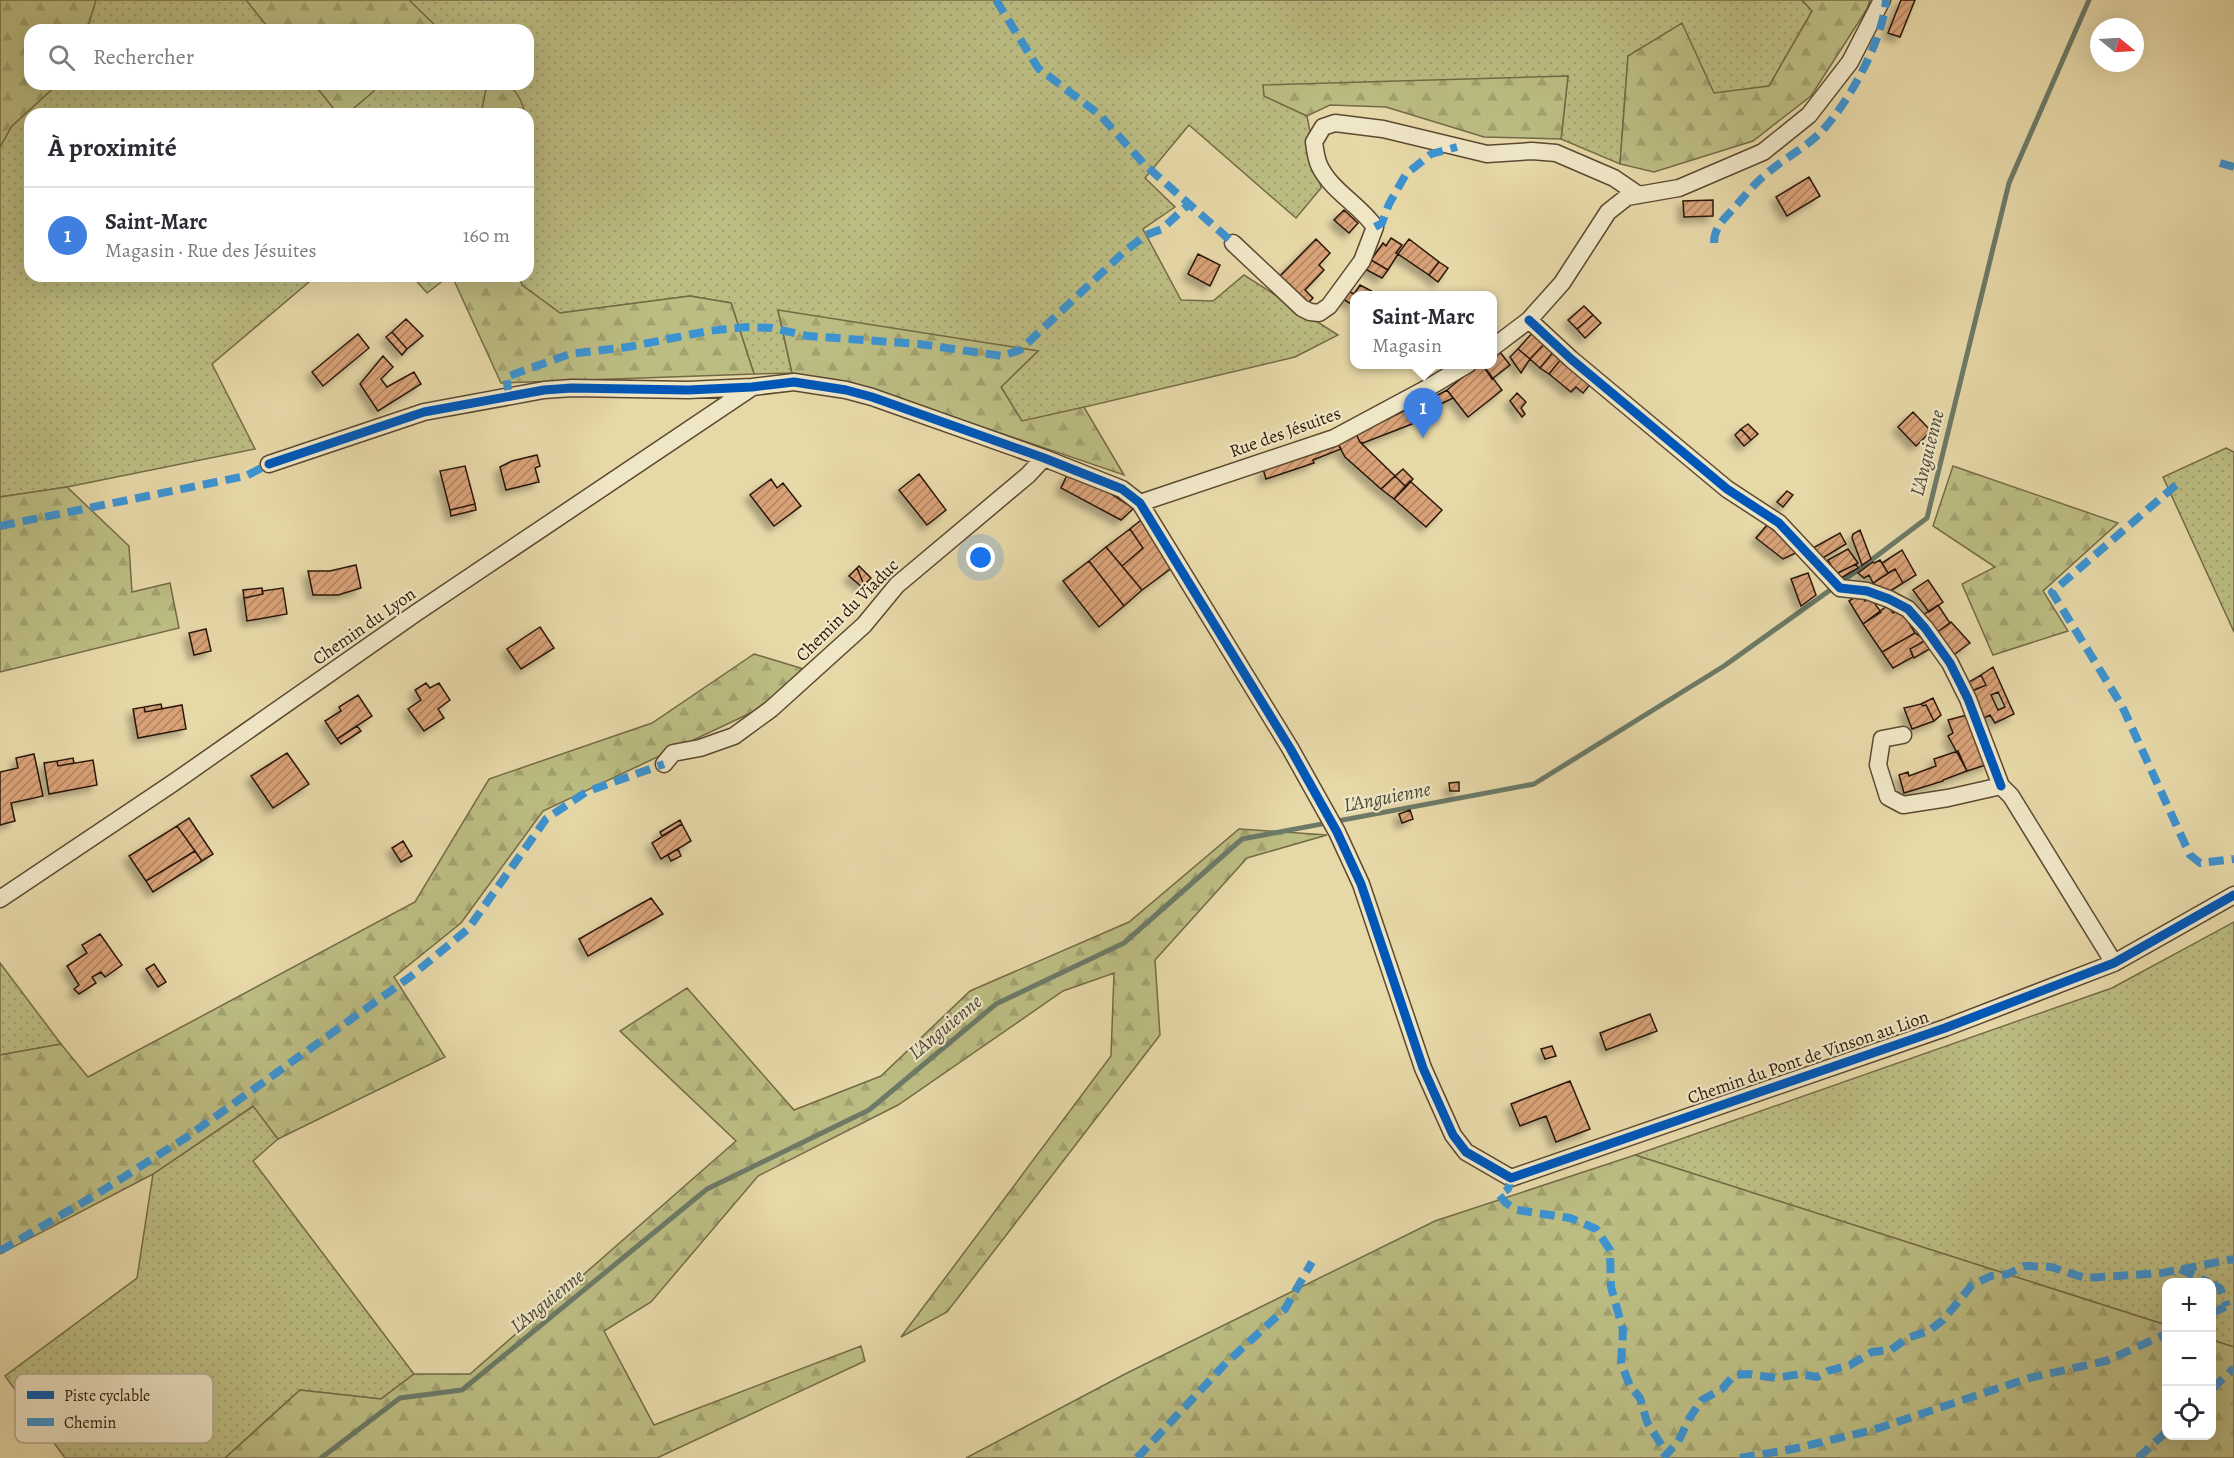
<!DOCTYPE html>
<html lang="fr">
<head>
<meta charset="utf-8">
<style>
	body { margin:0; font-family:Alegreya,serif; background:#f2f2f3; color:#2b2b33 }
	.controls { position:absolute; right:18px; bottom:18px; display:grid; overflow:hidden; border-radius:12px; box-shadow:0 6px 24px #0002 }
	.controls button { width:54px; height:54px; display:grid; place-items:center; padding:0; border:0; border-bottom:2px solid #e1e1e2; background:#fff; color:#2b2b33; font:30px sans-serif }
	.compass { position:absolute; left:2090px; top:18px; width:54px; height:54px; border-radius:50%; background:#fff; box-shadow:0 6px 24px #0002; rotate:108deg }
	.you { position:absolute; left:981px; top:558px; width:21px; height:21px; margin:-15px; border:4px solid #fff; border-radius:50%; background:#1a73e8; box-shadow:0 0 0 9px #1a73e833 }
	.badge { display:grid; place-items:center; width:39px; height:39px; border-radius:50%; background:#111827; color:#fff; font-size:20px; font-weight:700 }
	.pin { position:absolute; translate:-50% -50px; filter:drop-shadow(0 2px 3px #0008) }
	.pin::after { content:''; position:absolute; top:32px; width:21px; height:18px; background:inherit; clip-path:polygon(0 0,100% 0,50% 100%) }
	.popup { position:absolute; left:1350px; top:291px; width:147px; height:78px; box-sizing:border-box; display:grid; place-content:center; border-radius:12px; background:#fff; filter:drop-shadow(0 2px 4px #0005); font-size:20px; white-space:nowrap; color:#7c7c81 }
	.popup b { font-size:22px; color:#2b2b33 }
	.popup::after { content:''; position:absolute; left:50%; top:100%; margin-left:-12px; border:12px solid transparent; border-top-color:#fff }
	.list { margin:0; padding:0; list-style:none }
	h2 { display:flex; justify-content:space-between; align-items:center; height:78px; margin:0; padding:0 24px; font-size:26px }
	h2 small { font-size:20px; font-weight:400; color:#7c7c81 }
	.list li { display:grid; grid-template-columns:39px 1fr auto; gap:18px; align-items:center; box-sizing:border-box; height:96px; padding:0 24px; border-top:2px solid #e1e1e2 }
	.list b { display:block; font-size:22px; white-space:nowrap }
	.list p { margin:0; font-size:20px; white-space:nowrap; color:#7c7c81 }
	.list em { font-size:20px; font-style:normal; color:#7c7c81 }
	.icon { flex:none; width:33px; height:33px; fill:none; stroke:currentColor; stroke-width:2; stroke-linecap:round; stroke-linejoin:round }
	.map { position:relative; flex:none; width:2234px; height:1458px; overflow:hidden }
	.search { position:absolute; background:#fff; box-shadow:0 6px 24px #0002; left:24px; top:24px; width:510px; height:66px; display:flex; align-items:center; gap:15px; box-sizing:border-box; padding:0 21px; border-radius:18px; color:#7c7c81; font-size:22px }
	.panel { position:absolute; background:#fff; box-shadow:0 6px 24px #0002; left:24px; top:108px; width:510px; height:174px; border-radius:18px }
	.map>svg:first-child { display:block }
	.grass { fill:url(#grass-dots); stroke:#746b46; stroke-width:1.5; fill-rule:evenodd }
	.forest { fill:url(#forest-firs); stroke:#746b46; stroke-width:1.5 }
	.lines { fill:none; stroke-linecap:round; stroke-linejoin:round }
	.stream { stroke:#6c7a67; stroke-width:5 }
	.building { fill:url(#building-hatch); stroke:#2c1908; stroke-width:1.5; fill-rule:evenodd; filter:url(#shadow) }
	.minor-casing { stroke:#5b4930; stroke-width:19 }
	.minor { stroke:#efe6c6; stroke-width:16 }
	.quiet { stroke:#3c93d1; stroke-width:8; stroke-dasharray:15 8; stroke-linecap:butt }
	.cycleway-casing { stroke:#efe6c6; stroke-width:13 }
	.cycleway { stroke:#0057b8; stroke-width:9 }
	.labels { text-anchor:middle; dominant-baseline:central; stroke-width:4.5; stroke-linejoin:round; paint-order:stroke }
	.street-label { font-size:18px; fill:#2c1908; stroke:#efe6c6 }
	.water-label { font-size:20px; font-style:italic; fill:#4c4938; stroke:#efe6c6 }
	.key { fill:#efe6c6; stroke:#b4a88d; stroke-width:1.5 }
	.key-label { font-size:16px; fill:#2c1908 }
</style>
</head>
<body>
<div class="map">
<svg width="2234" height="1458" viewBox="0 0 2234 1458">
	<defs>
		<pattern id="grass-dots" width="8" height="8" patternUnits="userSpaceOnUse" patternTransform="scale(1.5)"><rect width="8" height="8" fill="#bcbd83"/><path d="M2 2h.1M6 6h.1" fill="none" stroke="#a2a270" stroke-width="1.8" stroke-linecap="round"/></pattern>
		<pattern id="forest-firs" width="22" height="20" patternUnits="userSpaceOnUse" patternTransform="scale(1.5)"><rect width="22" height="20" fill="#bcbd83"/><path d="M5 1l3.5 6h-7zM16 11l3.5 6h-7z" fill="#a2a270"/></pattern>
		<pattern id="building-hatch" width="6" height="6" patternUnits="userSpaceOnUse" patternTransform="scale(1.5)"><rect width="6" height="6" fill="#d8a178"/><path d="M-1 1l2-2M0 6l6-6M5 7l2-2" fill="none" stroke="#af8260"/></pattern>
		<filter id="shadow"><feDropShadow dx="-5.5" dy="5.5" stdDeviation="3" flood-color="#0004"/></filter>
	</defs>
	<rect width="100%" height="100%" fill="#e7d8a8"/>
	<filter id="stains"><feTurbulence type="fractalNoise" baseFrequency=".00333" numOctaves="4"/><feColorMatrix values="0 0 0 0 .2 0 0 0 0 .09 0 0 0 0 .02 0 0 0 .5 -.17"/></filter>
	<radialGradient id="worn" r=".72"><stop offset=".6" stop-color="#630" stop-opacity="0"/><stop offset="1" stop-color="#630" stop-opacity=".3"/></radialGradient>
	<path class="grass" d="M0,0H1802L1812,11L1769,86L1714,94L1628,56L1620,164L1561,139L1568,76L1264,96L1307,116L1321,188L1296,218L1189,125L1145,178L1175,207L1143,229L1181,300L1213,301L1244,275L1338,335L1295,357L1022,422L1001,387L1038,351L778,311L792,373L754,374L731,303L690,296L560,313L522,285L519,276H528V114H30V276H316L212,364L255,449L67,487L0,497ZM30,30H528V84H30Z
		M412,276H449L427,293Z
		M2226,448L2234,452V632L2163,477Z
		M2234,922V1347L2212,1340V1282H2166V1325L1635,1155L2112,988Z
		M0,963L61,1044L0,1055Z
		M254,1106L278,1139L253,1161L414,1374L381,1399L300,1390L225,1458H65L5,1376L137,1278L153,1174Z"/>
	<path class="forest" d="M0,0H96L87,30H30V84H58L12,126L0,147Z
		M246,0H409L440,30H270Z
		M1802,0H1870L1867,9L1811,96L1753,141L1654,172L1620,164L1628,56L1682,23L1714,93L1769,86L1812,11Z
		M1568,76L1561,139L1484,137L1386,107L1330,105L1307,116L1264,96L1263,85Z
		M314,84H374V91L347,114H338Z
		M487,84C513,84 519,90 525,114H481Z
		M452,276H519L522,285L560,313L690,296L731,303L754,374L501,383Z
		M778,310L1038,351L1001,387L1022,421L1084,407L1124,475L859,385L792,373Z
		M1953,466L2118,523L2043,591L2068,631L1993,655L1962,584L1995,567L1933,526Z
		M67,487L129,546L132,592L170,583L179,628L0,672V497Z
		M754,654L804,669L759,709L543,811L461,923L394,977L445,1057L278,1139L253,1106L153,1174L0,1254V1055L61,1044L88,1077L415,902L489,779L652,723Z
		M1239,829L1327,835L1247,858L1155,960L1160,1035L947,1312L901,1337L1111,1056L1114,973L1063,991L898,1105L758,1176L651,1302L604,1331L654,1425L861,1346L865,1361L657,1458H225L300,1390L381,1399L414,1374H470L736,1141L620,1031L687,988L794,1110L881,1076L970,991L1129,922Z
		M1635,1155L2166,1325V1436H2212V1340L2234,1347V1458H966L1125,1374L1435,1221Z"/>
	<g class="lines">
		<path class="stream" d="M321,1458L400,1398L462,1390L707,1189L869,1110L996,1004L1124,943L1242,839L1534,784L1724,666L1858,570L1927,518L2009,183L2089,0"/>
	</g>
	<path class="building" d="M1901,0H1915L1900,37L1888,33Z
		M1809,177L1820,196L1787,216L1776,197Z
		M1713,200V216L1684,217L1683,201Z
		M1344,210L1358,223L1349,233L1334,220Z
		M1391,238L1402,245L1396,253L1398,254L1388,270L1371,260L1383,243L1386,246Z
		M1316,239L1330,253L1319,265L1324,270L1305,290L1313,298L1306,305L1278,278Z
		M1409,239L1439,262L1429,275L1398,254Z
		M1198,254L1220,265L1210,286L1188,274Z
		M1371,260L1388,270L1382,278L1365,269Z
		M1439,262L1448,268L1438,282L1429,275Z
		M1360,285L1379,295L1354,296V306L1343,299L1348,291L1354,294Z
		M1584,306L1593,315L1577,329L1568,320Z
		M1593,315L1601,323L1585,338L1577,329Z
		M406,319L423,336L407,349L392,332Z
		M392,332L407,349L402,355L386,337Z
		M1533,332L1545,343L1530,359L1518,349Z
		M358,334L369,348L323,386L312,372Z
		M1545,343L1554,351L1540,368L1530,359Z
		M1518,349L1530,359L1521,373L1510,357Z
		M1554,351L1562,358L1549,374L1540,368Z
		M1500,352L1510,365L1492,379L1482,364H1492V356Z
		M383,356L393,367L381,379L387,387L414,372L421,384L378,411L360,384Z
		M1562,358L1592,382L1583,393L1576,387L1571,392L1549,374Z
		M1479,364H1482L1502,390L1468,417L1447,390Z
		M1447,390L1453,398L1439,405L1434,397Z
		M1517,393L1526,402L1521,408L1525,414L1522,417L1510,401Z
		M1406,410L1412,424L1363,443L1360,442L1356,434Z
		M1913,412L1931,431L1916,446L1898,427Z
		M1748,424L1758,434L1751,440L1741,429Z
		M1741,429L1751,440L1744,446L1735,435Z
		M1356,434L1360,442L1395,476L1381,489L1345,457L1338,444Z
		M1338,444L1341,449L1313,460L1314,463L1266,479L1263,469Z
		M537,455L540,466L535,468L539,482L506,490L500,467L512,461Z
		M465,466L475,504L450,510L440,471Z
		M1403,469L1413,479L1406,487L1395,476Z
		M1068,473L1099,486L1130,506L1133,509L1121,520L1061,488Z
		M919,474L946,510L927,525L899,490Z
		M1395,476L1406,487L1394,499L1381,489Z
		M771,479L777,488L783,483L801,506L774,526L750,495Z
		M1410,481L1442,510L1426,527L1394,499Z
		M1787,491L1793,495L1783,507L1777,502Z
		M475,504L476,510L451,516L450,510Z
		M1141,520L1173,567L1142,590L1122,566L1143,548L1130,529Z
		M1767,525L1800,551L1783,559L1756,538Z
		M1130,529L1143,548L1122,566L1106,547Z
		M1860,530L1871,559L1862,565L1852,538L1853,534Z
		M1840,533L1846,544L1821,559L1813,548Z
		M1106,547L1142,590L1124,606L1089,561Z
		M1848,549L1858,563L1836,574L1828,560Z
		M1902,550L1916,575L1903,583L1895,569L1888,573L1882,563Z
		M1880,560L1888,573L1873,583L1869,575L1864,578L1858,573L1873,562L1874,563Z
		M1089,561L1124,606L1099,627L1063,581Z
		M1856,564L1858,568L1841,578L1836,574Z
		M356,565L361,588L338,595H313L308,571H330Z
		M859,566L871,578L864,585L857,568Z
		M857,568L864,585L862,587L849,576Z
		M1895,569L1903,583L1887,593L1873,583Z
		M1808,573L1816,595L1801,606L1791,579Z
		M1928,580L1943,602L1929,612L1913,590Z
		M262,588L263,594L244,598L243,590Z
		M283,588L287,614L247,621L244,598L263,594L262,591Z
		M1860,594L1865,601L1870,597L1881,612L1863,624L1849,601Z
		M1888,605L1893,613L1901,610L1915,633L1882,652L1863,624Z
		M1938,605L1950,623L1935,634L1923,615Z
		M1951,622L1970,643L1952,656L1935,634Z
		M540,627L554,648L521,669L507,649Z
		M206,629L211,651L194,655L189,633Z
		M1915,633L1926,640L1910,649L1913,657L1893,668L1882,652Z
		M1926,640L1933,647L1914,658L1910,649Z
		M1993,667L2014,714L1995,723L1990,715L1984,718L1972,691L1986,685L1981,675ZM1998,692L2005,707L1998,710L1991,695Z
		M1981,675L1986,685L1972,691L1969,682Z
		M426,683L430,688L439,683L450,700L438,709L444,718L424,731L408,709L421,700L415,690Z
		M358,695L372,716L337,739L325,721L341,711L339,707Z
		M1933,698L1941,715L1934,721L1926,705L1923,706L1921,704Z
		M161,704L162,709L145,712L144,707Z
		M1921,704L1923,706L1926,705L1934,721L1912,729L1904,708Z
		M182,705L186,729L138,738L133,709L144,707L145,712Z
		M1971,714L1989,764L1967,771L1948,736L1953,733L1948,720Z
		M357,726L361,731L341,744L337,739Z
		M1958,751L1967,771L1943,780V781L1904,793L1899,775L1908,772L1909,776L1936,766L1934,759Z
		M287,753L309,784L273,808L251,776Z
		M34,754L43,796L11,803L15,821L0,825V772L18,768L16,758Z
		M73,758L74,763L58,766L57,761Z
		M93,760L97,785L49,794L44,763L57,761L58,766Z
		M1459,782V791H1450L1449,783Z
		M1410,810L1413,819L1402,823L1399,814Z
		M189,818L213,854L202,861L177,826Z
		M680,820L682,824L662,836L660,832Z
		M682,824L691,841L661,859L652,843Z
		M177,826L195,851L146,881L129,856Z
		M403,841L412,856L401,862L392,848Z
		M678,849L681,856L671,861L668,855Z
		M195,851L202,861L153,892L146,881Z
		M651,898L663,914L588,956L579,939Z
		M100,934L122,965L105,977L101,972L92,977L96,983L79,994L74,989L79,985L67,966L87,953L82,945Z
		M154,964L166,982L158,987L146,969Z
		M1650,1014L1657,1031L1606,1050L1600,1033Z
		M1552,1046L1556,1056L1545,1059L1541,1049Z
		M1570,1081L1590,1129L1556,1142L1546,1116L1520,1126L1511,1104Z"/>
	<g class="lines">
		<g class="minor-casing">
			<path id="minor" d="M1233,243L1302,308L1310,312L1319,313L1329,306L1362,261L1375,227C1359,204 1331,191 1319,165C1316,158 1315,149 1314,142L1323,127L1335,123L1383,129L1487,154L1532,151L1556,153L1614,178L1639,195
				M1529,320L1571,359L1727,489L1779,523L1840,588L1867,591L1889,599L1908,609L1925,628L1950,663L1968,699L2001,786
				M1492,348L1529,320L1562,283L1608,212L1627,197L1679,188L1763,152L1809,115L1850,62L1882,0
				M269,464L424,412L544,390L572,388L688,390L752,387L794,382L846,390L872,397L1044,458L1122,489L1140,503L1290,748L1337,832L1361,884L1423,1068L1453,1135L1466,1152L1511,1178L1945,1028L2114,963L2234,895
				M1140,503L1334,438L1431,386L1468,364
				M1903,735L1882,739L1878,765L1888,797L1903,805L1948,798L2001,786L2011,796L2114,963
				M664,764L673,753L700,748L734,736L771,709L864,625L897,585L1028,475L1044,458
				M0,899L173,783L416,613L751,388"/>
		</g>
		<use href="#minor" class="minor"/>
		<path class="quiet" d="M996,0L1038,68L1100,115L1144,164L1233,243
			M2220,163L2234,167
			M1375,227L1382,223L1389,204L1406,174L1431,154L1457,147
			M1714,243C1714,227 1724,219 1734,208C1744,197 1754,184 1765,175C1783,159 1807,147 1823,130C1850,100 1883,40 1886,0
			M509,395L506,377L570,354L628,347L708,331L746,327L772,328L808,336L919,344L1002,356L1020,350L1125,251L1146,235L1162,229L1190,203
			M2176,485L2052,592L2122,706L2190,855L2200,863L2234,859
			M0,526L246,476L269,464
			M1511,1178L1508,1189L1499,1195L1506,1203L1517,1210L1570,1218L1596,1229L1610,1250L1611,1287L1623,1330L1621,1363L1630,1386L1640,1398L1647,1422L1667,1454
			M0,1251L92,1197L187,1137L410,977L468,929L546,819L586,792L664,764
			M2180,1269L2208,1282
			M2212,1284L2220,1288L2227,1306
			M2212,1313L2227,1306L2234,1307
			M2212,1389L2234,1368
			M1137,1458L1226,1363L1285,1309L1312,1262
			M1663,1458L1678,1442L1690,1417L1702,1400L1722,1389L1734,1375L1748,1374L1776,1378L1800,1374L1817,1377L1828,1371L1850,1365L1872,1352L1891,1350L1907,1338L1929,1331L1943,1320L1972,1285L1991,1276L2008,1274L2024,1266L2051,1267L2085,1278L2162,1273L2234,1259
			M1740,1458L1793,1449L1873,1430L2029,1378L2106,1361L2166,1334
			M2138,1458L2166,1432"/>
		<g class="cycleway-casing">
			<path id="cycleway" d="M1529,320L1571,359L1727,489L1779,523L1840,588L1867,591L1889,599L1908,609L1925,628L1950,663L1968,699L2001,786
				M269,464L424,412L544,390L572,388L688,390L752,387L794,382L846,390L872,397L1044,458L1122,489L1140,503L1290,748L1337,832L1361,884L1423,1068L1453,1135L1466,1152L1511,1178L1945,1028L2114,963L2234,895"/>
		</g>
		<use href="#cycleway" class="cycleway"/>
	</g>
	<g class="labels">
		<g class="street-label">
			<text transform="translate(1285 432) rotate(-20)">Rue des Jésuites</text>
			<text transform="translate(847 610) rotate(-45)">Chemin du Viaduc</text>
			<text transform="translate(364 626) rotate(-35)">Chemin du Lyon</text>
			<text transform="translate(1808 1057) rotate(-19)">Chemin du Pont de Vinson au Lion</text>
		</g>
		<g class="water-label">
			<text transform="translate(1927 453) rotate(-76)">L'Anguienne</text>
			<text transform="translate(1387 797) rotate(-11)">L'Anguienne</text>
			<text transform="translate(945 1027) rotate(-40)">L'Anguienne</text>
			<text transform="translate(547 1301) rotate(-39)">L'Anguienne</text>
		</g>
	</g>
	<rect x="15" y="1374" width="198" height="69" rx="9" class="key"/>
	<rect x="27" y="1391" width="27" height="8" fill="#0057b8"/>
	<rect x="27" y="1418" width="27" height="8" fill="#3c93d1"/>
	<g class="key-label">
		<text x="64" y="1401">Piste cyclable</text>
		<text x="64" y="1428">Chemin</text>
	</g>
	<rect width="100%" height="100%" filter="url(#stains)"/>
	<rect width="100%" height="100%" fill="url(#worn)"/>
</svg>
<div class="controls">
<button>+</button>
<button>−</button>
<button><svg class="icon" aria-label="locate" viewBox="0 0 24 24"><circle cx="12" cy="12" r="6"/><path d="M12 2v4M12 18v4M2 12h4M18 12h4"/></svg></button>
</div>
<svg class="compass" viewBox="-18 -18 36 36"><path d="M0-13l5 13h-10z" fill="#e53935"/><path d="M0 13l5-13h-10z" fill="#7c7c81"/></svg>
<div class="you"></div>
<div class="pin badge" style="left:1423px;top:438px;background:#3f7fe0">1</div>
<div class="popup"><b>Saint-Marc</b>Magasin</div>
<div class="search"><svg class="icon" aria-label="search" viewBox="0 0 24 24"><circle cx="10" cy="10" r="6"/><path d="M15 15l6 6"/></svg>Rechercher</div>
<section class="panel">
<h2>À proximité<small></small></h2>
<ul class="list">
<li><span class="badge" style="background:#3f7fe0">1</span><div><b>Saint-Marc</b><p>Magasin · Rue des Jésuites</p></div><em>160 m</em></li>
</ul>
</section>
</div>
</body>
</html>
